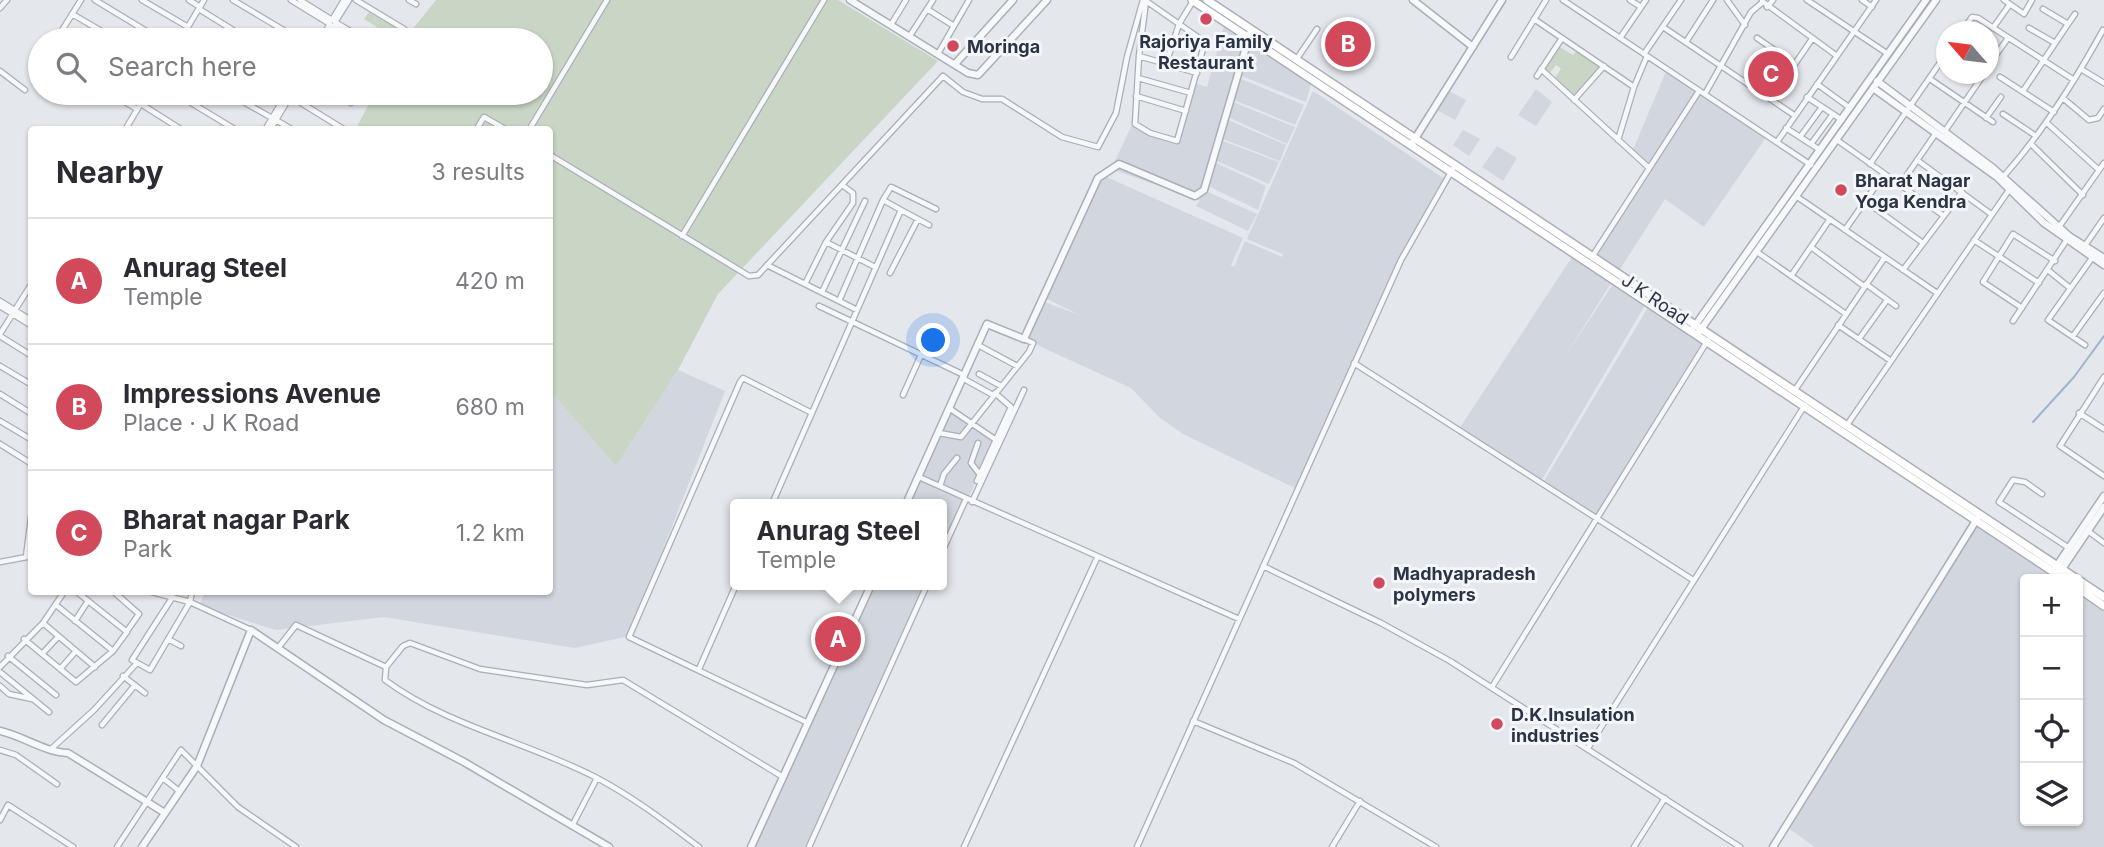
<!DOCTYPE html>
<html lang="en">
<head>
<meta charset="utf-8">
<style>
	body { margin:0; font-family:Inter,sans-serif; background:#f7f7f7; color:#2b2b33 }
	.controls { position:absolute; right:21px; bottom:21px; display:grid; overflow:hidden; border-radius:7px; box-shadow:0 2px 5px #0004 }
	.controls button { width:63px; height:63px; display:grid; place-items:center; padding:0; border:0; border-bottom:2px solid #e1e1e2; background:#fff; color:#2b2b33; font:35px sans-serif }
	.compass { position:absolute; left:1936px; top:21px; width:63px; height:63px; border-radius:50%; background:#fff; box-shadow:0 2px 5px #0004; rotate:298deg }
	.you { position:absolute; left:934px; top:341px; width:24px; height:24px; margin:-18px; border:5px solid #fff; border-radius:50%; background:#1a73e8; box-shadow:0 0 0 10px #1a73e833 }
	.badge { display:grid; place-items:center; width:46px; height:46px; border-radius:50%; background:#d1495b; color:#fff; font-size:23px; font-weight:700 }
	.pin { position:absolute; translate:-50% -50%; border:4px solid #fff; box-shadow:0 2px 7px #0006 }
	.popup { position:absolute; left:730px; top:499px; width:217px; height:91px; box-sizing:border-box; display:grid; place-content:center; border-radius:7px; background:#fff; filter:drop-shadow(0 2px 5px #0005); font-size:23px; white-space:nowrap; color:#7c7c81 }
	.popup b { font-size:26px; color:#2b2b33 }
	.popup::after { content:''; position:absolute; left:50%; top:100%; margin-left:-14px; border:14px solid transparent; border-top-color:#fff }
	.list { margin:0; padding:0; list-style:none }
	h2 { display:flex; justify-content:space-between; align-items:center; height:91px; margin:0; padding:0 28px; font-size:30px }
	h2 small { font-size:23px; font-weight:400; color:#7c7c81 }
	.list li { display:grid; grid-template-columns:46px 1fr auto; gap:21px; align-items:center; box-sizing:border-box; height:126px; padding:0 28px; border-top:2px solid #e1e1e2 }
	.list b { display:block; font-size:26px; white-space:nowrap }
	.list p { margin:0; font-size:23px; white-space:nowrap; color:#7c7c81 }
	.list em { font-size:23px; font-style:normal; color:#7c7c81 }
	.icon { flex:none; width:38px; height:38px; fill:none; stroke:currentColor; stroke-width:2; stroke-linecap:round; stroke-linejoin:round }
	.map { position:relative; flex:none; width:2104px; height:847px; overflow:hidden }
	.search { position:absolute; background:#fff; box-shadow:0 2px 5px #0004; left:28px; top:28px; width:525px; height:77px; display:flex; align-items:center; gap:18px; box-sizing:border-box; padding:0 24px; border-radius:38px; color:#7c7c81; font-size:26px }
	.panel { position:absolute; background:#fff; box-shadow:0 2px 5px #0004; left:28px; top:126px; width:525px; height:469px; border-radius:7px }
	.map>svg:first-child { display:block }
	.built { fill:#d2d6de }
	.green { fill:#c9d6c5 }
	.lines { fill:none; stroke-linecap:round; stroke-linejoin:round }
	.stream { stroke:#9fb4cc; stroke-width:2 }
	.minor-casing { stroke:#a9aeb7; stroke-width:7 }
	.tertiary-casing { stroke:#a9aeb7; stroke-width:9 }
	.secondary-casing { stroke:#a9aeb7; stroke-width:10 }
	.minor { stroke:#f7f8fa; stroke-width:4.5 }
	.tertiary { stroke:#f7f8fa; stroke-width:6 }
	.secondary { stroke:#fff; stroke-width:7 }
	.poi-dot { fill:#d1495b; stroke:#f4f6f9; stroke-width:2.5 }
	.labels { text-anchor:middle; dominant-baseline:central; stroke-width:6; stroke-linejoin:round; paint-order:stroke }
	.poi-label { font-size:18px; font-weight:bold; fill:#2b3445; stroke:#f4f6f9; text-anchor:start }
	.street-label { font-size:18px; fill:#2b3445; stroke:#f4f6f9 }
</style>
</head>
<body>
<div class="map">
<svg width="2104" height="847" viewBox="0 0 2104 847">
	<rect width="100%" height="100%" fill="#e4e7ec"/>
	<path class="built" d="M1225,22L1248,37L1201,196L1206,191L1257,214L1248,231L1196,206L1200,200L1111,169L1132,125L1176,141L1194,83L1207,87Z
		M1251,45L1311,83L1306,102L1242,76Z
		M1667,69L1698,93L1767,136L1704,227L1665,199L1617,274L1592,257L1648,167L1632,152Z
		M1241,79L1304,105L1295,125L1234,100Z
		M1536,89L1552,102L1536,126L1518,115Z
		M1313,91L1446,180L1410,243L1297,489L1183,434L1160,418L1131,388L1024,339L1041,301L1080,315L1043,297L1102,175L1243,238L1231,265L1234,267L1245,241L1282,257L1283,254L1247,239Z
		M1449,91L1466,100L1455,120L1437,110Z
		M1233,102L1295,127L1287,144L1228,117Z
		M1228,120L1286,145L1280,161L1223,139Z
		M1463,130L1480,139L1469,156L1453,145Z
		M1223,141L1279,162L1269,184L1217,161Z
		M1497,146L1517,158L1503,181L1482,167Z
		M1216,163L1266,186L1258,210L1210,187Z
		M1574,254L1613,280L1564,358L1613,284L1647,302L1541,481L1459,429Z
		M1650,304L1707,342L1599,519L1543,483Z
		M678,370L725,391L629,636L575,648L384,617L276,630L199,606L205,592H550V391L616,466Z
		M950,408L995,439L941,558V504H907Z
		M1974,520L2064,579H2025V821H2078V588L2104,606V847H1815L1787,827Z
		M870,585H929L810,847H751Z"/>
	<path class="green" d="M436,0H838L938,61L718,294L678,370L616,466L550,391V130H355L375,93H541V40H404Z
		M369,12L399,29L392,40L371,38L377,27L364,19Z
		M1558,46L1573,55L1577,50L1602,66L1574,98L1554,79L1561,69L1556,65L1548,75L1541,69Z
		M1772,51L1792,65L1771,97L1751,84Z"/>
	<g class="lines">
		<path class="stream" d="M2033,422L2074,377L2104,336"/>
		<g class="minor-casing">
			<path id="minor" d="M95,0L161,40
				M142,0L188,27
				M189,0L200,7
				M233,0L300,40
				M291,0L330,24L320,40
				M300,0L332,20L344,0
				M349,0L335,22L365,40
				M356,0L404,29
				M409,0L416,4
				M1563,0L1811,165
				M1630,0L1641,7
				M1727,0L1745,25
				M1807,0L1888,54
				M1862,0L1872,7
				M2004,0L2024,14L2032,0
				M1146,1L1205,42L1177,141L1150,133L1135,124L1139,56L1146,1V0
				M1762,1L1837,56
				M1767,7L1773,0
				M0,8L7,0
				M199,9L249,40
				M927,9L954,26
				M72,14L117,40
				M1534,19L1634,87
				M892,23L906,0
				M2068,24L2075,14
				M1663,27L1794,115
				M1993,28L2010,4
				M2029,28L2055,43
				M1962,32L1972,17L1978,18L2074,80
				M184,33L197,40
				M911,34L933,0
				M59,35L67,40
				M1620,38L1646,0
				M1757,38L1795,64
				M56,40L81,0
				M180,40L204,0
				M324,40L333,26L355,40
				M1686,42L1713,0
				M939,52L969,0
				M1644,54L1681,0
				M1139,56L1197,73
				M1511,57L1546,0
				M1296,60L1317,29
				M1166,64L1179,24L1193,1
				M1988,66L2008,38
				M1541,69L1648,167
				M2081,69L2104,83
				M0,71L25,90
				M1537,76L1562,38
				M2000,77L2054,112
				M1138,78L1191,93
				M1930,79L1993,122
				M1817,84L1850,108
				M1749,85L1771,48
				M2023,91L2068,24L2043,9
				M110,93L137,109
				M175,93L236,130
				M228,93L272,118
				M285,93L345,130
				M335,93L351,103
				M1705,94L1751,12L1763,2
				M1136,96L1186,111
				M1807,97L1842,120
				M1771,99L1812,39
				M2064,99L2089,120L2098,118L2104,109
				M1574,100L1604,66
				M141,104L182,130
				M2003,114L2036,136
				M1986,118L2001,97
				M276,120L293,130
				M2047,123L2099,170
				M1786,128L1820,150
				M125,130L147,93
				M265,130L287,93
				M270,130L292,93
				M476,130L484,117L507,130
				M529,130L607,0
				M1945,131L1984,74
				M1800,137L1822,107
				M1618,140L1634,87L1647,56
				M1837,140L1944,216
				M1777,142L1876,0
				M1811,144L1833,114
				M2032,145L2083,195
				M550,155L749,276L758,275L943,76L963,92L982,99H1002L1062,137L1098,147L1116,113L1127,57L1143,0
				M1917,160L1991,214
				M1870,164L1946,54
				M2003,177C2043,132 2074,83 2103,30
				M1900,185L1936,133
				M1796,196L1937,293
				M883,200L891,187L936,209
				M1865,201L1923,243
				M901,210L929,225
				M2059,227L2104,163
				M1845,230L1884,174
				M682,236L824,0
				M1974,240L2039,283
				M826,242L875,267
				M1811,247L1865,287
				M2084,247L2104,218
				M1757,252L1846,314
				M1592,257L1699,91
				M767,265L857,310
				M1903,270L1962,192
				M2049,271L2070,288
				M890,273L918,219
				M1791,276L1830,219
				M805,284L826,242L853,203V193L842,185
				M1866,284L1896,306
				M822,292L865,201
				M0,301L32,321
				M0,306L32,326
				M819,306L964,375
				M2022,308L1983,282L2013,234L2055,261
				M2013,321L2068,238
				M1838,325L1891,361
				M0,334L32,283
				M0,336L32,356
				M2073,336L2104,293
				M1859,339L1887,300
				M978,345L1017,366
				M2085,345L2048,320L2092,258
				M1354,363L1693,580
				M0,366L32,385
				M979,374L1001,386
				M2104,377L2060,446L2104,476
				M964,379L993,395
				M1795,390L1885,257
				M0,394L32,414
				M903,395L921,355
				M949,408L996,440
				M2079,413L2104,429
				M0,421L32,440
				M1847,425L2011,187
				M939,433L961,437L1029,352L1033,343L1024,339
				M978,443L971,463L981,476
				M0,444L32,464
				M919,477L1239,619
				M977,481L1011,407L995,393
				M940,486L944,474L957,458
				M2042,494L2025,482L2013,480L1999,502L2069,548
				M972,502L1024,390
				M772,504L901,210L883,200L839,301
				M2088,531L2104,543
				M941,554L966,499
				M26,557L32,510
				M0,562L32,556
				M1263,566L1381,623L1450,661L1740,847
				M114,592L139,614L127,631
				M152,592L190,602L251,630
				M172,598L132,660L150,670L190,602L192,592
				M56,605L113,651
				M75,621L88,601
				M43,623L95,667
				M24,639L76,682L113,651L127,632L77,592
				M168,639L181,646
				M278,648L296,625L386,667L403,646L410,643L480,669L587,685L623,680L783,777
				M42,654L58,637
				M8,656L56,695
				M0,667L43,623L64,592
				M386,668L385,680C447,726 528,742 597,778C633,797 666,822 699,847
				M60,669L76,651
				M699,669L736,585
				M0,672L49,712
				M123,676L145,693
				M0,686L9,694L32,699
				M1492,687L1708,340
				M1193,721L1294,763L1436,847
				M808,723L629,637L740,382L743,378L812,413
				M102,725L135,685
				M1588,748L1805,405
				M0,750L16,755L57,784
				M50,750L94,710L137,663
				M163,778L179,791
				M0,820L8,805L73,847
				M572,826L597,778
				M117,847L181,750L238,807L296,847
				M809,847L927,585
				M964,847L1097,558
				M1137,847L1401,260L1455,165
				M1332,847L1360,801
				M1634,847L1665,798"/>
		</g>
		<g class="tertiary-casing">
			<path id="tertiary" d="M850,0L968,73L978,75L1047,0
				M1413,0L1473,47
				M955,64L1013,0
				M1877,81L1993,168L2069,236L2104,258
				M1873,88L1997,177L2044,223L2104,265
				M1411,145L1502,0
				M1694,327L1926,0
				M1699,332L1936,0
				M906,504L987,324L1024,339L1098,178L1119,164L1195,196L1204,190L1251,30
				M2056,567L2104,496
				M2060,572L2104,507
				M0,731C23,736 44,752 68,753L165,813
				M142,847L197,766L251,630L384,720L464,762L609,847
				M751,847L871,585
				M1773,847L1977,519"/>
		</g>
		<g class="secondary-casing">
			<path id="secondary" d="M1192,0L2064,579
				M1207,0L2104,597
				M2078,588L2104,606"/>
		</g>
		<use href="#minor" class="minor"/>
		<use href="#tertiary" class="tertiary"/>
		<use href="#secondary" class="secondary"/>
	</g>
	<g class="poi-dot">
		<circle cx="1206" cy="19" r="7"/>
		<circle cx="953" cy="46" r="7"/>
		<circle cx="1841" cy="190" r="7"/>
		<circle cx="1379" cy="583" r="7"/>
		<circle cx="1497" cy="724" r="7"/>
	</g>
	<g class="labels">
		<g class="poi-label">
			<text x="1206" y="41" text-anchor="middle">Rajoriya Family<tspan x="1206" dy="21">Restaurant</tspan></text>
			<text x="967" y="46">Moringa</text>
			<text x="1855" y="180">Bharat Nagar<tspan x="1855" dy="21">Yoga Kendra</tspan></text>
			<text x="1393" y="573">Madhyapradesh<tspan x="1393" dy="21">polymers</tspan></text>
			<text x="1511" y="714">D.K.Insulation<tspan x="1511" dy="21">industries</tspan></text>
		</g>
		<g class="street-label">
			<text transform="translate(1655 299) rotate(34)">J K Road</text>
		</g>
	</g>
</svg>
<div class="controls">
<button>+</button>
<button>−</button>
<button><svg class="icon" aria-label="locate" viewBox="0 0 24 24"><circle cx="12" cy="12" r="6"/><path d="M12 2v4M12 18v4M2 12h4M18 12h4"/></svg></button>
<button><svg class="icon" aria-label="layers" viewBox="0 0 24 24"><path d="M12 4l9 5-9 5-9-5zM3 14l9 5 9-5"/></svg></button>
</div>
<svg class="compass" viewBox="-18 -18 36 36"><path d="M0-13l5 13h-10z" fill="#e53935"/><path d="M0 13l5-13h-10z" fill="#7c7c81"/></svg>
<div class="you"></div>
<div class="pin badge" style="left:838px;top:639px">A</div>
<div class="popup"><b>Anurag Steel</b>Temple</div>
<div class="pin badge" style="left:1348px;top:44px">B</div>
<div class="pin badge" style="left:1771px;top:74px">C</div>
<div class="search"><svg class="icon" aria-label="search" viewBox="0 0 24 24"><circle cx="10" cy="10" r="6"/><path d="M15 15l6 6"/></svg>Search here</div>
<section class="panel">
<h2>Nearby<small>3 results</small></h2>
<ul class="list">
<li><span class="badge">A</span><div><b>Anurag Steel</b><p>Temple</p></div><em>420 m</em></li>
<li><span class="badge">B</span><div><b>Impressions Avenue</b><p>Place · J K Road</p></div><em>680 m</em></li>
<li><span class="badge">C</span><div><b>Bharat nagar Park</b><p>Park</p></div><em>1.2 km</em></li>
</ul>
</section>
</div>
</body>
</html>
